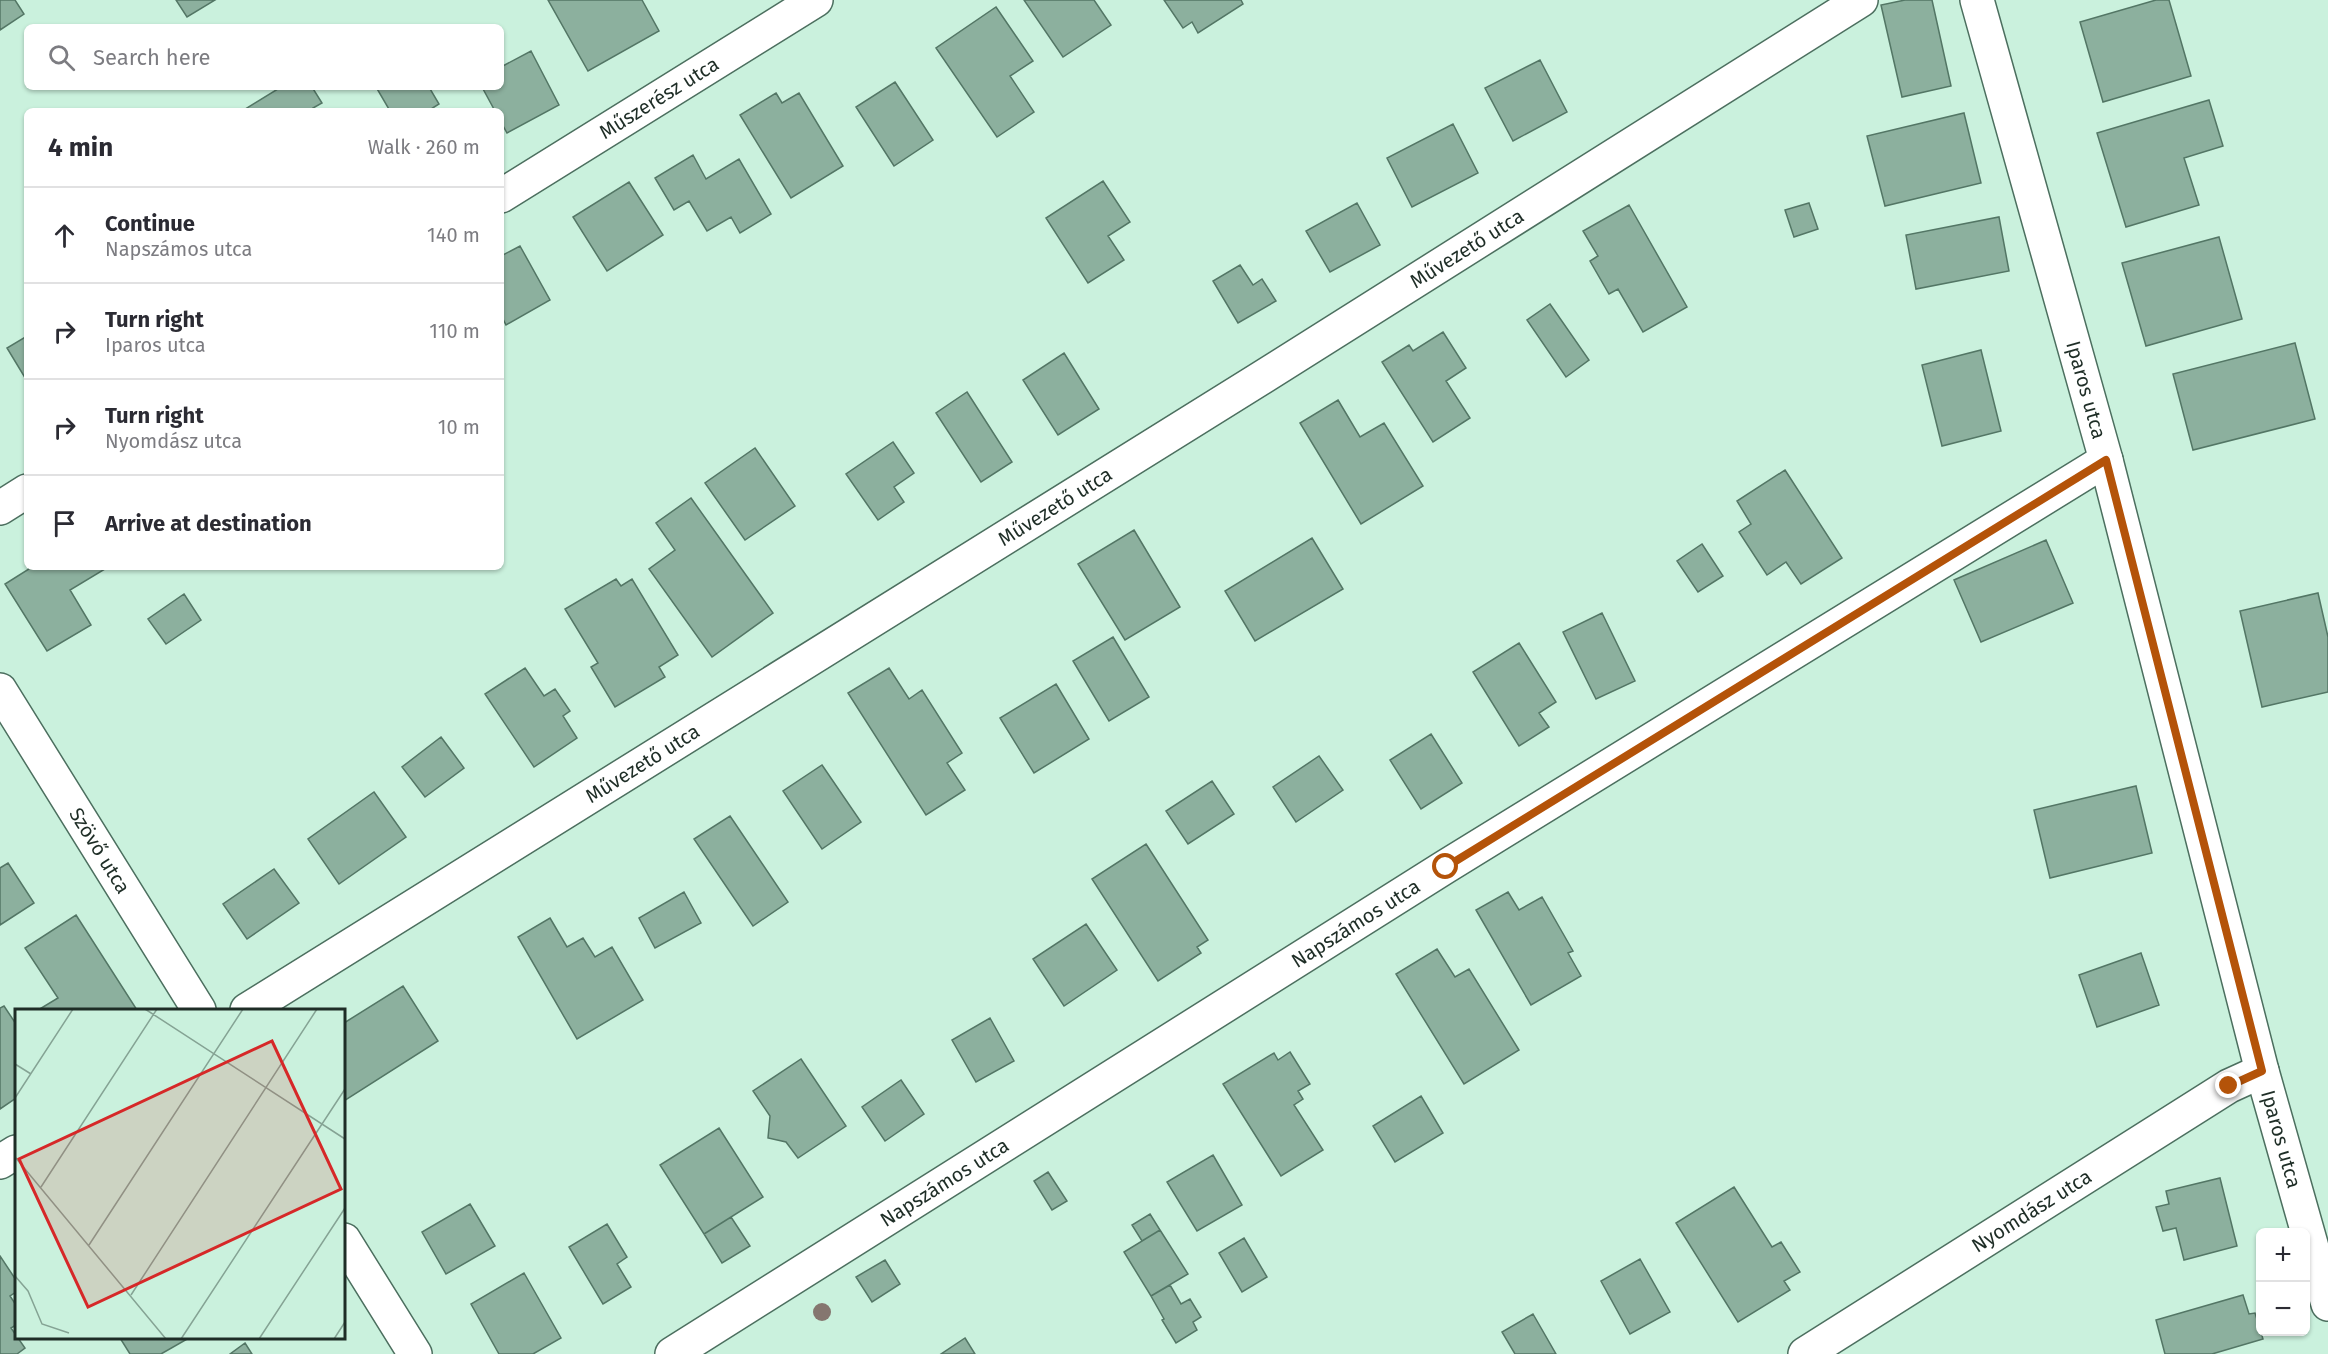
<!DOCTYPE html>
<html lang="en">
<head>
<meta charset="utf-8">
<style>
	body { margin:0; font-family:"Fira Sans",sans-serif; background:#f7f7f7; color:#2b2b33 }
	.controls { position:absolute; right:18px; bottom:18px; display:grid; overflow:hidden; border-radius:9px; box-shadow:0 2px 4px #0004 }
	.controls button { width:54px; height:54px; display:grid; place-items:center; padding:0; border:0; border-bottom:2px solid #e1e1e2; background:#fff; color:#2b2b33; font:30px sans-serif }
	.stop { position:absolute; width:18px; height:18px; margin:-14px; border:4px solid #b45309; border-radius:50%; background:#fff }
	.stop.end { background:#b45309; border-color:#fff; box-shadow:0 2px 6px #0008 }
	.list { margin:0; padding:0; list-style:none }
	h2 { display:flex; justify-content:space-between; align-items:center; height:78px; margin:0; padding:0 24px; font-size:26px }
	h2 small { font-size:20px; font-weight:400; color:#7c7c81 }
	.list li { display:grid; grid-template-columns:39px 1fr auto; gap:18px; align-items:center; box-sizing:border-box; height:96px; padding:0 24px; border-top:2px solid #e1e1e2 }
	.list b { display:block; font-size:22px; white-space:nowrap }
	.list p { margin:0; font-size:20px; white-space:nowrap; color:#7c7c81 }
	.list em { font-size:20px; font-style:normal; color:#7c7c81 }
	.icon { flex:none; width:33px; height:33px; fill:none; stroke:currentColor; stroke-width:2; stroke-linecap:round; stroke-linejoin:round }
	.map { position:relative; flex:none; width:2328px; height:1354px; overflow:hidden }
	.search { position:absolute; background:#fff; box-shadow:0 2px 4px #0004; left:24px; top:24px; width:480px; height:66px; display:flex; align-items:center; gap:15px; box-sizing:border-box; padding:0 21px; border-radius:9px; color:#7c7c81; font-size:22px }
	.panel { position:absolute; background:#fff; box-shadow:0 2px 4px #0004; left:24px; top:108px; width:480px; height:462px; border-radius:9px }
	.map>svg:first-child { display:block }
	.building { fill:#8cb09e; stroke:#537665; stroke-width:1.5 }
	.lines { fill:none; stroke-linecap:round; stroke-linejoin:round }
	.minor-casing { stroke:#4c6f5f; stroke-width:36 }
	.minor { stroke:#fff; stroke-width:33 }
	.tree { fill:#85766f }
	.route { stroke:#b45309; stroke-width:8 }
	.labels { text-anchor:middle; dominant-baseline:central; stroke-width:4.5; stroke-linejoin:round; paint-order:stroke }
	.street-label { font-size:20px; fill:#1e2d26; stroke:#d7feeb }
	.inset-road { fill:none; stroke:#85a394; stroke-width:1.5 }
	.view { fill:#d62828; fill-opacity:0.15; stroke:#d62828; stroke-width:3 }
	.inset-edge { fill:none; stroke:#1e2d26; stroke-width:3 }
</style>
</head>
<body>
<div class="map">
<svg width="2328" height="1354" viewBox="0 0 2328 1354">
	<rect width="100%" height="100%" fill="#caf1dd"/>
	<path class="building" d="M0,0H15L24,14L0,30Z
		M176,0H215L187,17Z
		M548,0H642L659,31L588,71Z
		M1024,0H1094L1111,25L1063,57Z
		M1164,0H1241L1243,4L1198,33L1192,22L1183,28Z
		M1905,0H1932L1951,86L1902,97L1881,5Z
		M2156,0H2169L2191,76L2103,102L2080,22Z
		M996,7L1033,61L1010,76L1034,112L997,137L936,48Z
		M531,51L559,105L507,133L501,122V111H495L482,87H501V67Z
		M1540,60L1567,112L1513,141L1485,88Z
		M895,82L933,140L894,166L856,107Z
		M281,87H312L322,103L313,108L315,111H242Z
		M376,87H429L439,104L428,111H390Z
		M776,93L782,103L799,93L843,166L791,198L740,115Z
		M2209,100L2223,146L2184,158L2199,205L2126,227L2097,133Z
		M1964,113L1981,183L1885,206L1867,136Z
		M1453,124L1478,173L1412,207L1387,158Z
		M693,155L706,179L739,159L771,214L740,233L731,217L707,231L689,201L674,210L655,178Z
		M1103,181L1130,222L1108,236L1124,260L1088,283L1046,218Z
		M629,182L663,235L607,271L573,217Z
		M1357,203L1380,245L1330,272L1306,231Z
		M1809,203L1818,229L1794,237L1785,210Z
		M1629,205L1687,307L1643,332L1618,289L1609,294L1590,261L1598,256L1583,231Z
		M1999,217L2009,271L1916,289L1906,235Z
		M2219,237L2242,319L2146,346L2122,263Z
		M520,246L550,300L506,325L501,315V256Z
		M1240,265L1253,285L1262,279L1276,301L1238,323L1213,281Z
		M1550,304L1589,360L1566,377L1527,320Z
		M1443,332L1466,368L1446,381L1470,418L1433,442L1382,362L1409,345L1413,351Z
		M27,336V381L7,348Z
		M2295,343L2315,419L2193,450L2173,374Z
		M1981,350L2001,431L1942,446L1922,365Z
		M1064,353L1099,409L1058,435L1023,380Z
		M967,392L1012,462L981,482L936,413Z
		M1338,400L1360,437L1384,423L1423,486L1361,524L1300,423Z
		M893,442L914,473L894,487L904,502L878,520L846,474Z
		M755,448L795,506L745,540L705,483Z
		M1785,470L1842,558L1801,584L1786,562L1767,575L1739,532L1751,524L1737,501Z
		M691,498L773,613L712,657L649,569L675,550L656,523Z
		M1134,530L1180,607L1125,640L1078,564Z
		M1312,538L1343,589L1255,641L1225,591Z
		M2046,540L2073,603L1981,642L1954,580Z
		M1702,544L1723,576L1698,592L1677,561Z
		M32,567H104L105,569L70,590L91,625L47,651L5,584Z
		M616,579L621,586L632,579L678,655L659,667L665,677L615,707L591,667L598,663L565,609Z
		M2318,593L2328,637V692L2262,707L2240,611Z
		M184,594L201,620L166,644L148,619Z
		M1602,613L1635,681L1596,699L1563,632Z
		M1113,637L1149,697L1109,721L1073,661Z
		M1519,643L1556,702L1539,713L1549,727L1519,746L1473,672Z
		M525,668L544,696L555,689L570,711L563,716L577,738L534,767L485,694Z
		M889,668L909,699L922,690L962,753L947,763L965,790L926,815L848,693Z
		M1056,684L1089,739L1034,773L1000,718Z
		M1431,734L1462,783L1421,809L1390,760Z
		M441,737L464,768L425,797L402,767Z
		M1319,756L1343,790L1296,822L1273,787Z
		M822,765L861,822L822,849L783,791Z
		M1212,781L1234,814L1188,844L1166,811Z
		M2136,786L2152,853L2050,878L2034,810Z
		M374,792L406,837L339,884L308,839Z
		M730,816L788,902L753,926L694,839Z
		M1146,844L1208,940L1197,947L1201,953L1158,981L1092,879Z
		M8,863L34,903L0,925V868Z
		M274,869L299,903L247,939L223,904Z
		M684,892L701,923L655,948L639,918Z
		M1508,892L1519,910L1542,897L1573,951L1568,953L1581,976L1531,1005L1476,910Z
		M76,915L137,1010H38L58,998L25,948Z
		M550,918L567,947L583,938L595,957L612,947L643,1000L577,1039L518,937Z
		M1086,924L1117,970L1064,1006L1033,959Z
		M1437,949L1455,977L1469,969L1519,1050L1464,1084L1396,974Z
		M2141,953L2159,1005L2097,1027L2079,975Z
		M403,986L438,1041L344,1101V1023Z
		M4,1006L16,1024V1098L0,1109V1008Z
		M990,1018L1014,1061L976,1082L952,1040Z
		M1290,1052L1310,1084L1298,1091L1303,1099L1294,1105L1323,1150L1281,1176L1223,1084L1274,1053L1278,1060Z
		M801,1059L846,1126L798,1158L786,1142L768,1138L770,1116L753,1091Z
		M901,1080L924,1114L885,1141L862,1107Z
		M1421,1096L1443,1133L1395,1162L1373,1126Z
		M719,1128L763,1197L704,1234L660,1165Z
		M1213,1155L1242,1205L1197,1231L1167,1182Z
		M1048,1172L1067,1201L1052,1210L1034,1181Z
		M2220,1178L2237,1246L2184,1260L2176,1228L2163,1231L2156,1207L2169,1204L2166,1191Z
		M1734,1187L1772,1247L1781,1242L1800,1272L1784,1281L1790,1290L1738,1322L1676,1223Z
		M470,1204L495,1246L446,1274L422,1232Z
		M1150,1214L1160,1230L1142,1241L1132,1225Z
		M731,1217L750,1246L722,1263L704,1234Z
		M607,1224L627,1257L617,1264L631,1287L603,1304L569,1247Z
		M1160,1230L1188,1274L1151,1296L1124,1252Z
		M1244,1238L1267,1277L1242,1292L1219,1253Z
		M0,1256L16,1280V1292L10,1296L16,1305V1325L11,1328L25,1348L17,1354H0Z
		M1640,1259L1670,1312L1630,1334L1601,1281Z
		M885,1260L900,1284L872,1302L856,1277Z
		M524,1273L561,1338L533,1354H499L471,1304Z
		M1170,1285L1181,1304L1190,1299L1201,1317L1193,1322L1197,1330L1176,1343L1162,1320L1164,1319L1151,1296Z
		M2243,1295L2249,1314L2255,1313L2263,1339L2212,1354H2165L2156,1320Z
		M1533,1314L1556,1354H1515L1502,1332Z
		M120,1338H189L161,1354H130Z
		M965,1338L975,1354H941Z
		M245,1343L252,1354H230Z"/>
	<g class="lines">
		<g class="minor-casing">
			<g id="minor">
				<path id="s1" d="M1977,0L2106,460L2262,1071L2328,1304"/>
				<path id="s2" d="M501,196L816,0"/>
				<path d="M0,508L27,491"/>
				<path id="s3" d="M0,690L199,1010"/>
				<path id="s4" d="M247,1010L1258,380L1861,0"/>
				<path d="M0,1162L16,1152"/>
				<path d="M344,1240L415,1354"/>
				<path id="s5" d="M672,1354L1445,867L2106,460"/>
				<path id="s6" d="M1805,1354L2229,1086L2262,1071"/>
			</g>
		</g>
		<use href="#minor" class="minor"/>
	</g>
	<circle class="tree" cx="822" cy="1312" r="9"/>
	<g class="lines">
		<path class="route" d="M1446,867L2106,460L2262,1071L2229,1086"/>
	</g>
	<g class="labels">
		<g class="street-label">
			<text stroke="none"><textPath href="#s2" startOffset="186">Műszerész utca</textPath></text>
			<text stroke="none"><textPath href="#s4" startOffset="1438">Művezető utca</textPath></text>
			<text stroke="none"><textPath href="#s1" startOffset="405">Iparos utca</textPath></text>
			<text stroke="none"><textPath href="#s4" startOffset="952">Művezető utca</textPath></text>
			<text stroke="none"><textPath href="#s4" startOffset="466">Művezető utca</textPath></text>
			<text stroke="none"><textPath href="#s3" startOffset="189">Szövő utca</textPath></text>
			<text stroke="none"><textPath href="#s5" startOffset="808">Napszámos utca</textPath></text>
			<text stroke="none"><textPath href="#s1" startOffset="1179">Iparos utca</textPath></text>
			<text stroke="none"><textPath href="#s5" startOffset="322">Napszámos utca</textPath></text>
			<text stroke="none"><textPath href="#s6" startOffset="268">Nyomdász utca</textPath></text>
		</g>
	</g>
	<g transform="translate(15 1009)">
		<rect width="330" height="330" fill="#caf1dd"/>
		<path class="inset-road" d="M130,0L330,130M0,55L16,65M0,89L58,0M0,148L151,330M26,178L142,0M74,236L228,0M0,267L13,282L27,315L54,324M116,286L302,0M166,330L330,80M244,330L330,199M319,330L330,313"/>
		<path class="view" d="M257,32L326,180L73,298L4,150Z"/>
		<rect width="330" height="330" class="inset-edge"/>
	</g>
</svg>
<div class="controls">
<button>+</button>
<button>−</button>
</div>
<div class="stop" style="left:1446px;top:867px"></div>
<div class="stop end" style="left:2229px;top:1086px"></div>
<div class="search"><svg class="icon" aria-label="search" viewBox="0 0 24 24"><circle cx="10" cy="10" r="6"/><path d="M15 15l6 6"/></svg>Search here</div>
<section class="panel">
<h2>4 min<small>Walk · 260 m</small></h2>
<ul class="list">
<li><svg class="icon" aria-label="ahead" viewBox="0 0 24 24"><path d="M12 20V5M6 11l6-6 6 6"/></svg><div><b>Continue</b><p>Napszámos utca</p></div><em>140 m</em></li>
<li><svg class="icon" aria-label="right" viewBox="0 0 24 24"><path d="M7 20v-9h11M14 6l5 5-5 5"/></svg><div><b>Turn right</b><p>Iparos utca</p></div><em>110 m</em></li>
<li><svg class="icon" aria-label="right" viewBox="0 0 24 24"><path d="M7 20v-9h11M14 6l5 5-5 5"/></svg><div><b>Turn right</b><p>Nyomdász utca</p></div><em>10 m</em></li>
<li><svg class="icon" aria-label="arrive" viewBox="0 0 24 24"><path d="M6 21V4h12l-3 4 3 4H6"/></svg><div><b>Arrive at destination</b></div></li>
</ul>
</section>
</div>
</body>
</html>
